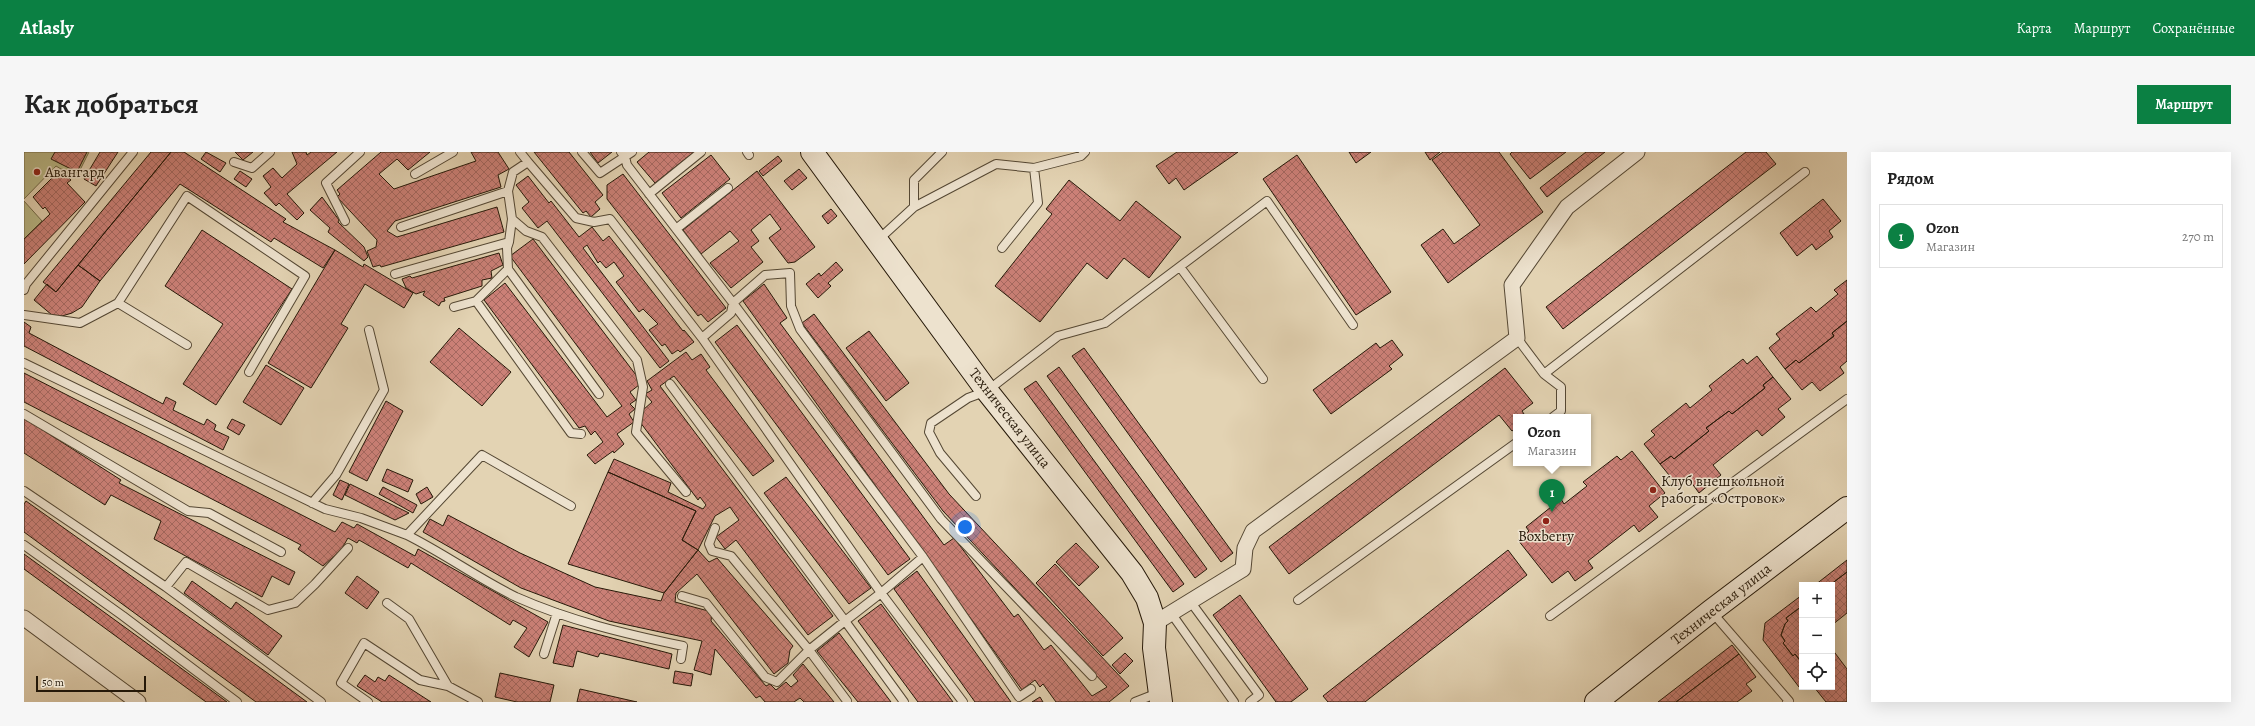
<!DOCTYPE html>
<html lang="ru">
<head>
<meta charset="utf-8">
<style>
	body { margin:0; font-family:Alegreya,serif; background:#f6f6f6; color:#222 }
	.controls { position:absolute; right:12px; bottom:12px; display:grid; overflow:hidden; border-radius:0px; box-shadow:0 4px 16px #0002 }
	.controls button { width:36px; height:36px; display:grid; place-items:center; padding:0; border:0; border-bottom:1px solid #e0e0e0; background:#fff; color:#222; font:20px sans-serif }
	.scale { position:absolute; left:12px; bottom:10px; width:110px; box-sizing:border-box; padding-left:4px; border:2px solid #251808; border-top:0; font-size:11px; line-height:14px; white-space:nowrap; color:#251808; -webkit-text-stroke:3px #ede2ce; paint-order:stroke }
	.you { position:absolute; left:941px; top:375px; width:14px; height:14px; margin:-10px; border:3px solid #fff; border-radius:50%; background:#1a73e8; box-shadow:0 0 0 6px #1a73e833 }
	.badge { display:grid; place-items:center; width:26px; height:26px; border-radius:50%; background:#0b8043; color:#fff; font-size:13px; font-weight:700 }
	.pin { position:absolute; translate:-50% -33px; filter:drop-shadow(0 1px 2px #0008) }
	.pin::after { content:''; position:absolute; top:21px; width:14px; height:12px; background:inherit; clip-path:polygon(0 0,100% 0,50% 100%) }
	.popup { position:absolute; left:1489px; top:262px; width:78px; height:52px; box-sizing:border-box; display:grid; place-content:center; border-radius:0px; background:#fff; filter:drop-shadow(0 1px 3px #0005); font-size:13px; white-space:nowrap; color:#767676 }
	.popup b { font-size:15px; color:#222 }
	.popup::after { content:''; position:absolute; left:50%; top:100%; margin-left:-8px; border:8px solid transparent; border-top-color:#fff }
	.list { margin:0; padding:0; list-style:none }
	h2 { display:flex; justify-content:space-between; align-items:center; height:52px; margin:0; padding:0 16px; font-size:17px }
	h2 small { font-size:13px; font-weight:400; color:#767676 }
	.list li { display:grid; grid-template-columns:26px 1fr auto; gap:12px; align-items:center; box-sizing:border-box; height:64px; margin:0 8px 8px; padding:0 8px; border:1px solid #e0e0e0; border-radius:0px }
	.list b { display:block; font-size:15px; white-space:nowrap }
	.list p { margin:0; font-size:13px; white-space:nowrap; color:#767676 }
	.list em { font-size:13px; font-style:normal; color:#767676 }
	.icon { flex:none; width:22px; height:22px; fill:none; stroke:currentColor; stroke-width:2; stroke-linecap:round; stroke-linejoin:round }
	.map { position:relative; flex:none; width:1823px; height:550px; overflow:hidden; border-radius:0px }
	header { display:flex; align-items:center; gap:24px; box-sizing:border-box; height:56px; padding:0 20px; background:#0b8043; color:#fff }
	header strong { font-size:19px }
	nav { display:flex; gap:22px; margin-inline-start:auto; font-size:14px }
	.intro { display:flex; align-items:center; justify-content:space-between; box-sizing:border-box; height:96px; padding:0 24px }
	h1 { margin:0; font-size:28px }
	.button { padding:10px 18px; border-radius:0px; background:#0b8043; color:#fff; font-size:14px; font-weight:700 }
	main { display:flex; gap:24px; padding:0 24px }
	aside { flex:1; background:#fff; border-radius:0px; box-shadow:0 4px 16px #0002 }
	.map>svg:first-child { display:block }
	.green { fill:#baba88; stroke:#706948 }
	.building { fill:url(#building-cross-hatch); stroke:#251808 }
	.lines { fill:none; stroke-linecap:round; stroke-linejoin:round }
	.lane-casing { stroke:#544733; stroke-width:10 }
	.street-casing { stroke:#544733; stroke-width:17 }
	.secondary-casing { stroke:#251808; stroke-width:24 }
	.lane { stroke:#ede2ce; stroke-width:8 }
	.street { stroke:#ede2ce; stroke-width:15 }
	.secondary { stroke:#ede2ce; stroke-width:22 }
	.poi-dot { fill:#8f2418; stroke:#ede2ce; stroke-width:1.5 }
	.labels { text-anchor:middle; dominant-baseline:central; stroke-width:3; stroke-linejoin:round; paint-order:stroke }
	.poi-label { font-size:15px; fill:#251808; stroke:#ede2ce; text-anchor:start }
	.street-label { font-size:15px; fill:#251808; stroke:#ede2ce }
</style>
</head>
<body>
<header>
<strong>Atlasly</strong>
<nav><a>Карта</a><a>Маршрут</a><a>Сохранённые</a></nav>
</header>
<div class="intro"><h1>Как добраться</h1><a class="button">Маршрут</a></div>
<main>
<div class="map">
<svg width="1823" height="550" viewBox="0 0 1823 550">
	<defs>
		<pattern id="building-cross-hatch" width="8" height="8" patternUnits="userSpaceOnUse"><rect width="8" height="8" fill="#cb8077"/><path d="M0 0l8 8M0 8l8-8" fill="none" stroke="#a56860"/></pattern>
	</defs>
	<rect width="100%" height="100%" fill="#e3d3b3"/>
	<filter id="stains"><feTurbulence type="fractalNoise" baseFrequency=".005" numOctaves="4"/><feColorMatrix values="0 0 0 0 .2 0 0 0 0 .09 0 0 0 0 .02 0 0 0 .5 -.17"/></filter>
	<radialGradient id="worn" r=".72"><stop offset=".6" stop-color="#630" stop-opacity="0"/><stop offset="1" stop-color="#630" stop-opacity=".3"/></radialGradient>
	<path class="green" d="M0,0H65L52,26L32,14L0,47Z
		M0,49L18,69L0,87Z"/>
	<path class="building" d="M31,0H63L53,20L27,7Z
		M76,0H94L72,34L60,27Z
		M127,0H147L32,140L19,130Z
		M147,0H160L262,67L259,70L311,98L299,116L250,86L247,90L156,32L76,129L54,113Z
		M182,0L202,11L196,20L177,7Z
		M211,0H229L219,8Z
		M268,0H282L283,3L287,0H313L263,42L280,61L273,68L255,51L252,54L240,41L247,35L239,24L249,16L258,26L273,12Z
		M357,0H406L384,18L373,7L355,22L370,37L452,9L447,0H474L485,17L474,23L477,35L371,69L363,79L373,85L473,55L480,80L357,115L356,113L349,115L343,99L352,95L353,88L313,45L316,42L313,38Z
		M510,0H545L579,43L571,50L576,57L567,65L562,59L559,61Z
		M566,0H588L574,11Z
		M625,0H670L631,31L613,10Z
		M1153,0H1214L1160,38L1152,26L1145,32L1132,14Z
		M1325,0H1347L1332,11Z
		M1401,0H1416L1406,8Z
		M1419,0H1475L1519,60L1424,131L1397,93L1419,77L1430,92L1456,73L1408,8Z
		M1488,0H1542L1506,27L1486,2Z
		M1562,0H1581L1523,45L1516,36Z
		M1722,0H1742L1752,12L1539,177L1522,155Z
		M687,3L706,27L657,66L638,41Z
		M1273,3L1367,140L1332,163L1239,27Z
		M754,4L758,9L739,24L735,19Z
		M775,17L783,26L768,38L760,29Z
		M36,18L47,28L43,31L61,50L0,112V87L26,62L21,55L19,57L9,45Z
		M216,19L228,27L222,35L210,27Z
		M733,19L791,95L771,110L764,111L745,86L757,77L746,62L727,78L735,89L727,95L739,110L707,136L686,111L715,89L706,79L677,102L659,78Z
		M599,22L702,156L684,170L677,162L674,164L583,47V33Z
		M504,24L525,51L527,49L555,85L568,75L579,89L585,84L659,179L660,178L670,190L656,200L654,198L648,202L641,192L638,194L625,178L634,172L619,157L615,160L592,130L600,124L590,110L582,116L576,109L574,111L563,93L559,96L645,209L636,216L523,69L514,76L498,56L505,50L492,33Z
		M1045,28L1096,69L1112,49L1157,85L1125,126L1100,106L1083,127L1063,111L1016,170L971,134L1028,62L1022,57Z
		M298,45L315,68L314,70L340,95L344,105L340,109L304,80L306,76L286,58Z
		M1799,47L1817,69L1805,79L1809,85L1792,98L1788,92L1773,104L1756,81Z
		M807,57L813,64L804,72L798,64Z
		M178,78L268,137L192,253L159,232L199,172L141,134Z
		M509,87L612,223L615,233L606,240L612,248L606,252L611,257L605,262L610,270L593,282L600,292L590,301L589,299L571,312L563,303L579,290L571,279L567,283L561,274L555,276L460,148L481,131L583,265L598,254L486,104Z
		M311,98L339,115L340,112L389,141L380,156L341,132L317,172L324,176L287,236L244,211Z
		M475,101L479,113L467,119L468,126L458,128V134L420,146L421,149L417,150L415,154L399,143L401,139L392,142L382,136L378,127L386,124L388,126Z
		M812,110L819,118L804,131L807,134L794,146L782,132L795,121L797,124Z
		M54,113L76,129L58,155L48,161L38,164L28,163L10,148L23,132L32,140Z
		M1823,128V169L1808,181L1810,184L1775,211L1772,208L1761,217L1745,196L1756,187L1752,182L1787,155L1792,160L1814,142L1810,138Z
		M740,132L763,166L756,171L920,393L930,386L990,465L994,462L1020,498L1027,493L1068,544L1083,535L919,359L778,171L790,162L925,342L1105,534L1085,550H1032L1019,532L1016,535L1011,528L998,538L719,149Z
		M1823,169V209L1816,215L1820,221L1796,239L1788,230L1778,238L1761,217L1772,208L1775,211L1810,184L1808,181Z
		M0,170L7,175L5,181L139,252L142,245L152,250L149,258L180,273L183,267L192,273L190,278L205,285L199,298L0,194Z
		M713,173L886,407L864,423L691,190Z
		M435,176L487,220L458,254L406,210Z
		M845,179L885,231L862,249L822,196Z
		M1368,188L1379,203L1365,214L1368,217L1307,262L1289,238L1352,191L1356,196Z
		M1060,196L1209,401L1197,410L1048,204Z
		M662,200L668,208L677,202L686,215L682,218L750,309L729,324L650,224L636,234L809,464L784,483L712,388L701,397L692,385L715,368L706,355L691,364L674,398L658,388L672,359L584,320L590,307L647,331L644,340L679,357L682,353L676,345L674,348L616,270L619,258L628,250L621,242L628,238L623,229Z
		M1733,204L1749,225L1739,233L1741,236L1708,262L1705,259L1682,276L1685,279L1650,307L1647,304L1636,312L1620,292L1631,283L1627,279L1662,251L1666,256L1688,238L1685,234L1719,207L1723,212Z
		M242,213L280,236L257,273L219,250Z
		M1035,215L1183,417L1171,426L1023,224Z
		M1481,216L1509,251L1498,259L1502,265H1492V276L1488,279L1475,263L1265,422L1245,395Z
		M0,221L311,380L318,370L330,376L333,372L391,404L394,397L524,470L505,505L490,495L503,476L489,468L486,473L387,411L384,416L335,388L333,391L324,386L317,398L299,414L274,397L277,393L0,250Z
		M1749,225L1767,247L1754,257L1761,265L1738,284L1733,278L1689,313L1697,323L1675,341L1664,326L1654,334L1636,312L1647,304L1650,307L1685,279L1682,276L1705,259L1708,262L1741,236L1739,233Z
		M1012,229L1160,432L1149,440L1000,237Z
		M362,249L379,259L343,329L325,320Z
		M0,266L97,328L95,331L271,420L265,433L248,424L238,445L130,387L137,369L87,343L81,353L0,301Z
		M208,267L221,273L215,283L203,276Z
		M1608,299L1641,341L1625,354L1634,365L1615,380L1610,373L1564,409L1569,416L1551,429L1544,419L1528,431L1494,388L1505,379L1502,375L1537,347L1540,352L1563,334L1559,330L1593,304L1597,308Z
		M363,317L389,328L384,340L358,329Z
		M584,320L672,359L658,388L674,398L640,441L544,412Z
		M762,325L847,436L825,452L740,341Z
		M316,328L325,332L318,348L309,343Z
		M326,332L385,361L371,368L321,343Z
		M359,335L393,353L389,361L355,342Z
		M403,335L409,345L397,352L392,342Z
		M2,349L242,520L283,550H232L0,380V352Z
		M424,363L496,401L571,435L637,449L640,441L674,398L685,410L693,406L769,494L766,498L764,511L750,522L673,422L652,441L651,450L688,460L687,469L742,534L746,532L752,538L762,530L767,535L774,529L769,523L779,512L810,550H780L776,546L770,550H741L736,544L732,546L691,497L687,523L670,518L678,489L585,469L497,436L399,380L406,367L419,374Z
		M1052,391L1075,415L1055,434L1032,410Z
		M1484,398L1503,423L1341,550H1304L1299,544Z
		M0,402L146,508L203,550H182L0,417Z
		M1823,408V420L1806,433H1791Z
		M1031,412L1099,486L1079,504L1012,431Z
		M893,419L987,550H951L870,437Z
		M1823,420V461L1808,473V433H1806Z
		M333,424L355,440L343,457L321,441Z
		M168,429L207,457L212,450L258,484L244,503L160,441Z
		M1216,443L1284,537L1267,550H1252L1189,463Z
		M1778,443V454L1762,466L1764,469L1761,472L1757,483L1761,489L1759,491L1769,504L1771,502L1778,511V533L1775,535L1739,488L1741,471Z
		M857,452L929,550H894L834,469Z
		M1778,454V511L1771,502L1769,504L1759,491L1761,489L1757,483L1761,472L1764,469L1762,466Z
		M539,473L648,502L645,517L576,501L574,505L553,499L549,515L529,511Z
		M815,481L867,550H834L793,499Z
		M1708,493L1715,502L1652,550H1634Z
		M1808,497L1823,517V550H1802L1790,535H1808Z
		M1101,501L1109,509L1096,522L1088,513Z
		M1715,502L1732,525L1722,532L1728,539L1713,550H1652Z
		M651,519L669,522L667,534L649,531Z
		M476,521L530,533L526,550H493L471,545Z
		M341,523L351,530L354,525L361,529L365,523L407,550H358L333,534Z
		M556,537L613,550H553Z
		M1016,545L1019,550H1008Z"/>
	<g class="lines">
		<g class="lane-casing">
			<path id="lane" d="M496,0L504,10
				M558,0L576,21L608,0
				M597,0L601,5L603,13L709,151L741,123L766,121L767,154L776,177L917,367L1068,524
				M723,0L725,3
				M210,10L228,16L246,0
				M391,22L429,0
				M484,39L488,67L502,79L518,85L613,208L619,235L612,280L662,340
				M625,42L677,0
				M890,55V28L918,0
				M321,69L302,31L336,0
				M377,75L484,39L489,20L504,10L552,66L570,70L586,67L678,186L707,161L709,151
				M652,77L704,36
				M854,88L890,55L972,12L1010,16L1057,4L1061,0
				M485,90L483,96L484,117L575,242
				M978,96L1014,51L1010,16
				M1156,115L1239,227
				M371,122L485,90L488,67
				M0,138L2,132L109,0
				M452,149L547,281L557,282
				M709,151L899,405
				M430,155L452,149L484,117
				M0,163L56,171L94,151
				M1493,186L1520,222L1781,20
				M163,193L94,151L163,44L281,124L225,220
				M0,211L301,357L337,366L383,383L458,303L547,354
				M1520,222L1537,235V259L1529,265
				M646,232L821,469L857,441L678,186
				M0,262L164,359L185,361L257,400
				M0,339L142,435L297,550
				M952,344L916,301L905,280L907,271L944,246L963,239L1034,184L1081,171L1243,49L1329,173
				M288,351L312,323L360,238L345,178
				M691,376L685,392L688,399L707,404L785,498L821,469L880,550
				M383,383C421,402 455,427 492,445C546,469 602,482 659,494L657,507
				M0,393L99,464L213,550
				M142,435L162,410L244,458L271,451L291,432L324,396
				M658,444L682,451L741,525L753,530L785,498L823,549
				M1274,448L1492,291
				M1166,449L1235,543L1226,550
				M363,451L385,467L424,534L454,550
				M1687,459L1765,549L1763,550
				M1147,461L1210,550
				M1526,464L1823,247
				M520,502L533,461
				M344,550L317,531L340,491L396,528L424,534
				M939,550L857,441L899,405L995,545L1007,537
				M1111,550L1134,541"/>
		</g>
		<g class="street-casing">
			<path id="street" d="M0,466L114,550
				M1131,471L1219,417L1221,396L1229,379L1493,186L1488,133L1543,55L1613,0"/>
		</g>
		<g class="secondary-casing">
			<path id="secondary" d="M788,0L963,239L1108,421L1123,446L1131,471L1130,496L1137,550
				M1572,550L1687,459L1823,356"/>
		</g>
		<use href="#lane" class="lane"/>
		<use href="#street" class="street"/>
		<use href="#secondary" class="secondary"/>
	</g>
	<g class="poi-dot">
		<circle cx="13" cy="20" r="4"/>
		<circle cx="1629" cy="338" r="4"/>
		<circle cx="1522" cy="369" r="4"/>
	</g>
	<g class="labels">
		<g class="poi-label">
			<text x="21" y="20">Авангард</text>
			<text x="1637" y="329">Клуб внешкольной<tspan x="1637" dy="17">работы «Островок»</tspan></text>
			<text x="1522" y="384" text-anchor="middle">Boxberry</text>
		</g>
		<g class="street-label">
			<text transform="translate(986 266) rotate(52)">Техническая улица</text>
			<text transform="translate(1697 452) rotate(-38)">Техническая улица</text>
		</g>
	</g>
	<rect width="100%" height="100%" filter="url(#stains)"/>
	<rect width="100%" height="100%" fill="url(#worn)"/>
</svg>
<div class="controls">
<button>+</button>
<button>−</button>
<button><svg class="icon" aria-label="locate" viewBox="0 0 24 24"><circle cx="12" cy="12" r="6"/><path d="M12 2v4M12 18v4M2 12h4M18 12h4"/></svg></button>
</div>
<div class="scale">50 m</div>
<div class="you"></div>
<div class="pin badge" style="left:1528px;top:360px">1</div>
<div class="popup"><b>Ozon</b>Магазин</div>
</div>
<aside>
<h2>Рядом<small></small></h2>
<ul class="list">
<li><span class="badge">1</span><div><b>Ozon</b><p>Магазин</p></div><em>270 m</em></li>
</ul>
</aside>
</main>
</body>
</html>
